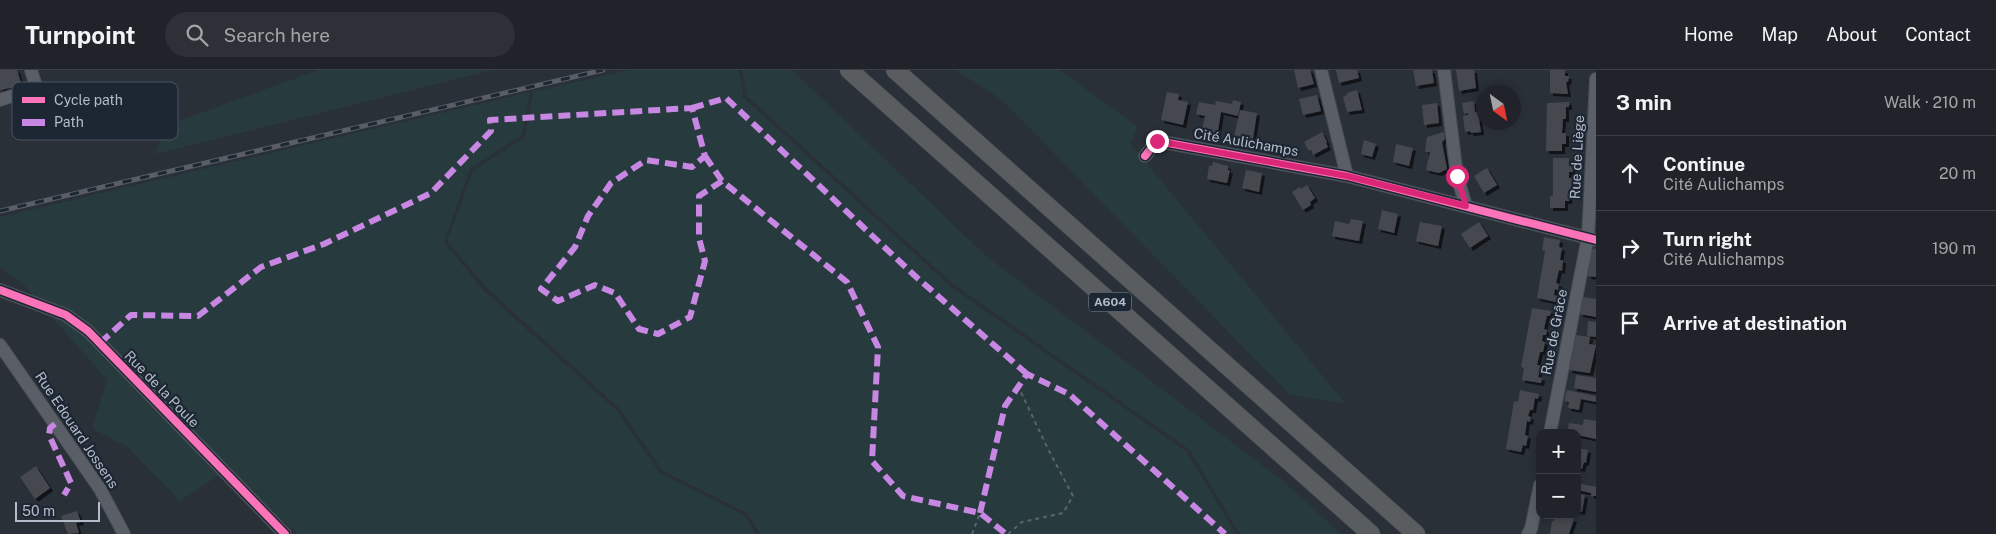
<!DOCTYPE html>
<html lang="en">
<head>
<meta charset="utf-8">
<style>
	body { margin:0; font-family:"Public Sans",sans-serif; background:#2d3036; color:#f1f3f6 }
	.controls { position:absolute; right:15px; bottom:15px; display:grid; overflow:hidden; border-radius:10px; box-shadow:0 2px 8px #0003 }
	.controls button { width:45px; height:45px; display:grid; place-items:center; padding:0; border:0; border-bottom:1px solid #3d4147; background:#20242a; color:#f1f3f6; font:25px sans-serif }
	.compass { position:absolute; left:1476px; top:15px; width:45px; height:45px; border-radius:50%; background:#20242a; box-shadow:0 2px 8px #0003; rotate:147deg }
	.scale { position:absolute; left:15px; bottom:12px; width:85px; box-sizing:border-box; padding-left:5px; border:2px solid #b4bcc9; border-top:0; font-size:14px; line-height:18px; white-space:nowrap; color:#b4bcc9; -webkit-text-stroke:4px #1d2633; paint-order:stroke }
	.stop { position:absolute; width:15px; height:15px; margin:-11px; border:4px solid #db2777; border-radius:50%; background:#fff }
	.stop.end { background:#db2777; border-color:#fff; box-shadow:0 1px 5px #0008 }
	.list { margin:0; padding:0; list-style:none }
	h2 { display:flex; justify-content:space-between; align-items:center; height:65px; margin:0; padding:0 20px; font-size:21px }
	h2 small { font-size:16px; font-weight:400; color:#a2a4a8 }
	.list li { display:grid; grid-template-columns:32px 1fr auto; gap:15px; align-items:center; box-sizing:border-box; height:75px; padding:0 20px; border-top:1px solid #3d4147 }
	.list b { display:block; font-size:19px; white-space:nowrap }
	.list p { margin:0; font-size:16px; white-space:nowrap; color:#a2a4a8 }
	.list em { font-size:16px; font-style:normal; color:#a2a4a8 }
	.icon { flex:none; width:28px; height:28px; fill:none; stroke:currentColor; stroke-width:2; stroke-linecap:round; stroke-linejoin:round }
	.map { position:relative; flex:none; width:1596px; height:464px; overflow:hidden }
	header { display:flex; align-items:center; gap:30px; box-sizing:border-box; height:70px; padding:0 25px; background:#20242a; border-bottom:1px solid #3d4147 }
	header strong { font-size:24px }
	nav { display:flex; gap:28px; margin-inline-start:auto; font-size:18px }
	.search { width:350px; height:45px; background:#2d3036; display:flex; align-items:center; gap:12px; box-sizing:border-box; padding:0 18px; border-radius:28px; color:#a2a4a8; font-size:19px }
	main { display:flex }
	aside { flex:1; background:#20242a }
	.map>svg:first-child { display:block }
	.green { fill:#273a3e }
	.building { fill:#444950; filter:url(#shadow) }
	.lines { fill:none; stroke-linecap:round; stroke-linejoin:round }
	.minor-casing { stroke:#484c53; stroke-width:14 }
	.highway-casing { stroke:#474c53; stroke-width:19 }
	.path { stroke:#5d636a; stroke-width:2; stroke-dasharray:4 4; stroke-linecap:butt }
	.minor { stroke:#5a5e66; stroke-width:12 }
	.highway { stroke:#5a5d60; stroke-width:18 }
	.rail-casing { stroke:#595d64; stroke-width:5 }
	.rail { stroke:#1d2633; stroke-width:3; stroke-dasharray:9; stroke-linecap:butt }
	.quiet { stroke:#c787e3; stroke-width:6; stroke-dasharray:12 6; stroke-linecap:butt }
	.cycleway-casing { stroke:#1d2633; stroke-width:11 }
	.cycleway { stroke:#fb73b8; stroke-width:8 }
	.route { stroke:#db2777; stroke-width:6 }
	.labels { text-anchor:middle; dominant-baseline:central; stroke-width:4.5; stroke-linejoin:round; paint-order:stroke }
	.shield { fill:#1d2633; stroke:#878f9c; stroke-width:1 }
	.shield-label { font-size:12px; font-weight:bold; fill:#b4bcc9 }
	.street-label { font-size:14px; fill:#b4bcc9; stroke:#1d2633 }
	.key { fill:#1d2633; stroke:#4a5360; stroke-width:1 }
	.key-label { font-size:14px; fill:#b4bcc9 }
</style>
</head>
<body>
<header>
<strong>Turnpoint</strong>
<div class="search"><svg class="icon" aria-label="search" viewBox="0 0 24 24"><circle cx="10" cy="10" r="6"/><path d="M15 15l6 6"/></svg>Search here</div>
<nav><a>Home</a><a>Map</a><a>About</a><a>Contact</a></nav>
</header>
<main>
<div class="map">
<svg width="1596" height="464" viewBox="0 0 1596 464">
	<defs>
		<filter id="shadow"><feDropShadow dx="3" dy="3" stdDeviation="0" flood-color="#0009"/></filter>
	</defs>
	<rect width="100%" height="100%" fill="#2a3038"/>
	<path class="green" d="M318,0H493L155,84L165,56Z
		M628,0H739L744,28L950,216L1187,382L1236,464H760L747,443L663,401L619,338L485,216L447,171L473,101L525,67L533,22Z
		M742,0H792L985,185L1282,410L1341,464H1241L1237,460L1190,380L952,213L747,26Z
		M956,0H1060L1138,57L1130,73L1345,333L1290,325L1002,30Z
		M530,22L522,65L470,99L444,172L482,219L616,340L660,403L744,445L756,464H298L227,400L180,431L129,378L92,358L107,310L23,214L0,197V147Z"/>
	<path class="building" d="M0,0H17L22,16L0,20Z
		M1294,0H1310L1314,14L1298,18Z
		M1336,0H1357L1359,8L1339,13Z
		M1413,0H1432L1434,13L1416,16Z
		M1456,0H1474L1476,18L1459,21Z
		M1550,0H1565V6H1569L1568,12H1566L1568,24L1550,23Z
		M1357,20L1362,40L1347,42L1343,27L1347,25V23Z
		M1167,22L1179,24L1178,30L1188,32L1183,55L1161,50Z
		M1317,25L1321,41L1303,45L1299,29Z
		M1233,30L1241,32L1238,46L1221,42L1217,67L1201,64L1205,46L1196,44L1199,32L1215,35L1216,31L1232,34Z
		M1474,31L1475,42H1478L1481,62L1471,63L1470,61L1465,62L1463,46L1468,45V43L1464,44L1462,33Z
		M1569,32V37H1566V49H1563L1562,63H1566V74H1562V81H1546L1547,33Z
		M1437,33L1439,53L1424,55L1422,35Z
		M1240,40L1257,43L1252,75L1233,71Z
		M1322,62L1327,72L1326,73L1328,77L1313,85L1311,80L1309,81L1304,72Z
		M1444,62L1445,69L1442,72L1447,99L1439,103L1426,100L1430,82H1425L1427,67Z
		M1364,70L1376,74L1372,87L1361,84Z
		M1396,74L1413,78L1409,96L1393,92Z
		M1553,88H1569V96H1573V102H1569V108H1572V119H1570L1569,131H1565V138H1550V126H1553Z
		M1213,92L1228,96V100H1230L1227,113L1207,109L1209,96H1212Z
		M1487,98L1497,115L1484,123L1474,106Z
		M1246,100L1262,103L1259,122L1242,118Z
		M1307,115L1315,128L1310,132L1311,135L1303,140L1292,122L1300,117L1301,119Z
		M1382,140L1398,144L1394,163L1378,159Z
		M1351,149L1363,151L1359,171L1332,166L1335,151L1349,154Z
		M1420,152L1442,156L1438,176L1416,171Z
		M1479,152L1488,166L1470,178L1461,164Z
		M1544,167L1560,170L1559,177L1562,178L1560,190H1563L1562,201L1559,200L1556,213L1559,214L1558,220L1555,219L1554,225L1557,226L1556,232L1537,228L1545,181L1542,180Z
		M1596,178V207L1588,206L1591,181Z
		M1583,227L1596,229V247L1580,244Z
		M1532,238L1551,241L1550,246H1547L1544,259L1547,260L1546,265H1543L1542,271L1545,272L1543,282H1540L1537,295L1541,296L1538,307L1542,308L1541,313L1522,310L1524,298L1521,297Z
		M1588,251L1596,252V267L1587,266Z
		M1576,265L1590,267L1589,274L1596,275L1590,303L1569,300Z
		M1576,305L1596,308V322L1574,318Z
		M1520,320L1539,324L1538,329L1535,328L1533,340H1530L1528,346L1531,347L1530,352L1527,351L1525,365L1528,366L1526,376L1523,375L1521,382L1506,379L1514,331L1518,332Z
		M1567,320L1596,326V332L1581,329L1579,340L1568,338L1569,332L1564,331Z
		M1584,349L1596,351V369L1577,365V363H1567L1569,353L1583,355Z
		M1577,378L1588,380L1586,393L1584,392L1582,399L1577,398Z
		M36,396L50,418L35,429L20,407Z
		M1577,413L1596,417V426H1591V423L1577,420Z
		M1577,424L1585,425L1582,442L1577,441Z
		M77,441L81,452L76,453L79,463L68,464L61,446Z
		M1556,445L1574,449L1569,464H1550L1552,451H1554Z"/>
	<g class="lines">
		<g class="minor-casing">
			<path id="minor" d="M1321,0L1347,106
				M1444,0L1457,106L1466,136
				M0,30L32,19L35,13L31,0
				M1145,86L1157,71L1347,106L1596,170
				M0,220L66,245L88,261L285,464
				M0,275L100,419L124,464
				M1550,363L1588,167L1596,9
				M1528,464L1531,459L1540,415"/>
		</g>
		<g class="highway-casing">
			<path id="highway" d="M849,0L1371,464
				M895,0L1416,464"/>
		</g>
		<path class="path" d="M972,464L980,443
			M1008,464L1022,452L1063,443L1073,426L1048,379L1018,316"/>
		<use href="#minor" class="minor"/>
		<use href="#highway" class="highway"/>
		<g class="rail-casing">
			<path id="rail" d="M0,141L603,0"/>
		</g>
		<use href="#rail" class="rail"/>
		<path class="quiet" d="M692,38L726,28L914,205L1027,304
			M705,86L722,111
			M100,273L131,245L198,246L261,197L324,174L431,123L491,61L490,50L692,38L705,86L692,97L646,90L611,113L588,146L575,177L541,219L558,231L595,215L615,223L639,259L658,264L690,247L705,191L699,168V126L722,111L847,212L878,277L872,391L903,426L980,443L1006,464
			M55,354L50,358L49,365L71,413L64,425
			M980,443L1005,336L1027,304L1069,324L1225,464"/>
		<g class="cycleway-casing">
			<path id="cycleway" d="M1145,86L1157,71L1347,106L1596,170
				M0,220L66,245L88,261L285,464"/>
		</g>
		<use href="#cycleway" class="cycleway"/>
	</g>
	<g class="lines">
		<path class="route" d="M1157,71L1347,106L1466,136L1457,106"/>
	</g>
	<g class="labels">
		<rect class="shield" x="1089" y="222.5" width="42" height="19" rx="4"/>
		<g class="shield-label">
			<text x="1110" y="232">A604</text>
		</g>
		<g class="street-label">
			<text transform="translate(1246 72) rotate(10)">Cité Aulichamps</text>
			<text transform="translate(1577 87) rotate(-87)">Rue de Liège</text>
			<text transform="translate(1554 262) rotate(-79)">Rue de Grâce</text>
			<text transform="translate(162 319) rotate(46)">Rue de la Poule</text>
			<text transform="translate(77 360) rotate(56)">Rue Edouard Jossens</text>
		</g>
	</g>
	<rect x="12" y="12" width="166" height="58" rx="8" class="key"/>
	<rect x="22" y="27" width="23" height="6" fill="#fb73b8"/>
	<rect x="22" y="49" width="23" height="7" fill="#c787e3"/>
	<g class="key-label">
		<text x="54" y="35">Cycle path</text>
		<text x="54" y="57">Path</text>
	</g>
</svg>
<div class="controls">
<button>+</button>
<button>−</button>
</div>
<svg class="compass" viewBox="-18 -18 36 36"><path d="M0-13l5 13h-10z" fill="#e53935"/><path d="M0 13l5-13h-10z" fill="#a2a4a8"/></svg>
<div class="scale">50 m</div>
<div class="stop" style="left:1457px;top:106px"></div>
<div class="stop end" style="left:1157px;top:71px"></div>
</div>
<aside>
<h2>3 min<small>Walk · 210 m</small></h2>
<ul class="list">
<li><svg class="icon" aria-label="ahead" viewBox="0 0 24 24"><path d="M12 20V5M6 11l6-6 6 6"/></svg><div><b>Continue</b><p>Cité Aulichamps</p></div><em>20 m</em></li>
<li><svg class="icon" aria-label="right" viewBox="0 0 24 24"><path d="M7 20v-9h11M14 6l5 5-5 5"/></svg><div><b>Turn right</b><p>Cité Aulichamps</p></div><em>190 m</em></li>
<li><svg class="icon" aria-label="arrive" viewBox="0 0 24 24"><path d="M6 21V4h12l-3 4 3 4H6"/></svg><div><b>Arrive at destination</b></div></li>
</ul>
</aside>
</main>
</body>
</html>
